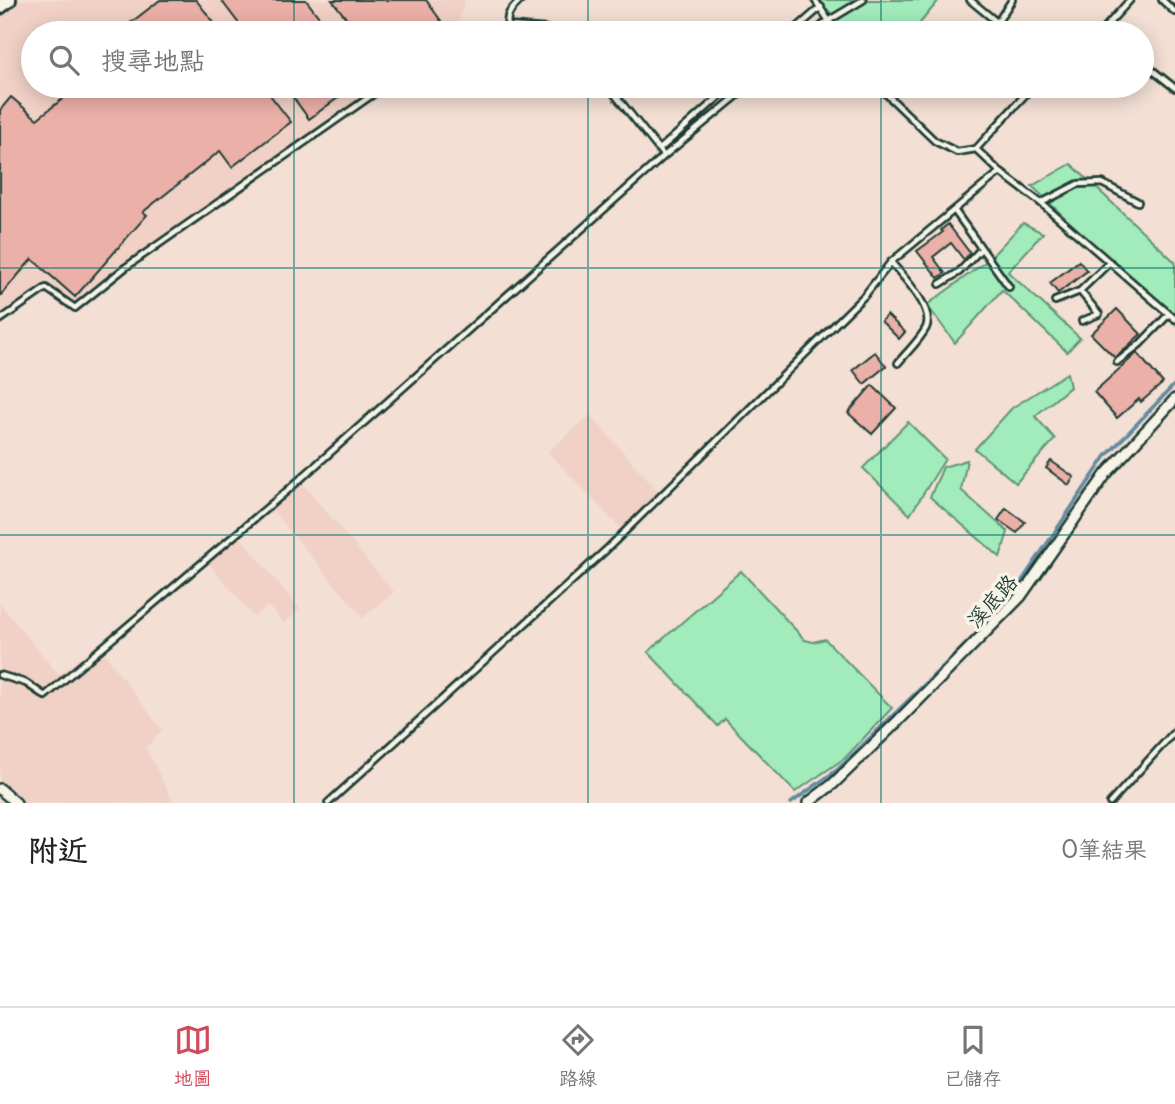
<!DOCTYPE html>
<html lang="zh-TW">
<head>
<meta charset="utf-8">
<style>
	body { margin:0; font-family:"Playpen Sans","LXGW WenKai TC",sans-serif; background:#f2f2f2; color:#222 }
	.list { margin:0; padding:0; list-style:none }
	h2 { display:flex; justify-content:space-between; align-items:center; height:91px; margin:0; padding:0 28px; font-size:30px }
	h2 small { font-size:23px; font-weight:400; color:#767676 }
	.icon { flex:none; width:38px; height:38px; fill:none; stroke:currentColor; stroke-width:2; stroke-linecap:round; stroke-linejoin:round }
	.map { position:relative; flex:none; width:1175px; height:803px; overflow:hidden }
	.search { position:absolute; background:#fff; box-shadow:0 4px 18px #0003; left:21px; right:21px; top:21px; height:77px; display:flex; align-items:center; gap:18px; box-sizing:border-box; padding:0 24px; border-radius:38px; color:#767676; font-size:26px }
	.sheet { height:203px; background:#fff }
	nav { display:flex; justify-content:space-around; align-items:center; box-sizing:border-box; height:98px; border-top:2px solid #e0e0e0; background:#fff; font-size:19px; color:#767676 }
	nav a { display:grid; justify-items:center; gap:4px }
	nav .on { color:#d1495b }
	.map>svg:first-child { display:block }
	.built { fill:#f1d1c6 }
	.green { fill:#a2ebba; stroke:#609477; stroke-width:2 }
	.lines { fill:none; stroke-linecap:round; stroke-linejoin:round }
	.stream { stroke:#628aa1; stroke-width:3.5 }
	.building { fill:#ebb0a7; stroke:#1f3d34; stroke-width:2 }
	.service-casing { stroke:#1f3d34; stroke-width:10 }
	.minor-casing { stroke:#1f3d34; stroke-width:14 }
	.tertiary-casing { stroke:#1f3d34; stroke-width:18 }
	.service { stroke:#f7f3e8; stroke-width:4.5 }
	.minor { stroke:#f7f3e8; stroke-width:9 }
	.tertiary { stroke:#f7f3e8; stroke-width:12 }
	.grid { fill:none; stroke:#0f766e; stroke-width:2; stroke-opacity:0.55 }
	.labels { text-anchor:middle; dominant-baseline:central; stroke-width:7; stroke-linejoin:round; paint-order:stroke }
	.street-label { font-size:21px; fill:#1f3d34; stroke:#f7f3e8 }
</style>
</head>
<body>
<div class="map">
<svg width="1175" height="803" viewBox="0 0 1175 803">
	<rect width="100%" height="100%" fill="#f3dfd4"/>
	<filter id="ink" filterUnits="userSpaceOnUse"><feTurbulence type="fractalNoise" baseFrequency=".0143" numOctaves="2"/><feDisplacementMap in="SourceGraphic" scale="14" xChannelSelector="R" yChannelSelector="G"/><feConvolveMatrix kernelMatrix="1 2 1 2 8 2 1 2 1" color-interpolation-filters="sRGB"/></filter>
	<g filter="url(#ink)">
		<path class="built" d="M0,0H465L455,33H33V86H385L169,236L72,308L44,284L0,319Z
			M590,415L659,492L622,530L548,452Z
			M297,477L394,592L363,618L265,501Z
			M235,531L300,609L284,624L268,606L254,617L206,560Z
			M0,604L59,675L97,644L162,730L146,748L172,800L169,803H0Z"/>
		<path class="green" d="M819,0H939L912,33H848Z
			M1071,164L1175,262V324L1032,186Z
			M1023,223L1043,233L1008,272L1080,338L1067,352L1002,290L955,343L927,305L988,260Z
			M1067,373L1070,387L1035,416L1055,439L1016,483L975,449L1012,408Z
			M908,422L945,459L910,515L863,468Z
			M967,460L961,490L1008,532L1000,557L930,497L943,467Z
			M741,571L805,640L813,642L825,639L892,708L845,758L795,792L725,719L718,726L648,652Z"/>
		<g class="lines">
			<path class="stream" d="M791,803L837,770L977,633L1013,594L1106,456L1175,384"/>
		</g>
		<path class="building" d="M160,0H196L222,33H128L124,28Z
			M221,0H306L331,33H246Z
			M332,0H426L444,25L433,33H358Z
			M79,86H263L291,122L232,167L220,151L143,212L147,215L75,297L32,259L0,296V110L11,97L37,119Z
			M285,86H354L309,119Z
			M948,224L970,253L964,260L951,243L933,257L945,273L938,278L917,251L943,232L941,230Z
			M1079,261L1087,271L1058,293L1050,283Z
			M1117,309L1141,334L1115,358L1091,334Z
			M887,315L905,332L899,339L881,321Z
			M875,352L886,366L864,384L853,370Z
			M1137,353L1163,383L1141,402L1139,399L1117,418L1094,392Z
			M872,385L896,408L872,434L848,413Z
			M1051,461L1074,477L1069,485L1046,468Z
			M1006,508L1025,522L1017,533L998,520Z"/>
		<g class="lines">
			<g class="service-casing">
				<path id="service" d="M815,0L837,33
					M970,0L1010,33
					M1162,0L1175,12
					M997,23L1012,0
					M508,26C505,14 513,8 521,0
					M500,33L508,26L547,29L555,33
					M791,33L821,7
					M813,33L828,21L863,0
					M1100,33L1130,0
					M1142,62L1175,88
					M608,86L664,156
					M878,86L935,141L957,152L976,149L1000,172L1041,203L1175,319
					M660,149L731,86
					M976,149L1033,86
					M1041,203L1078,184L1102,183L1138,202
					M954,210L1009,287
					M891,262C903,277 935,308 926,328C920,340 906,353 898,363
					M940,284L959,272L981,249
					M1080,291L1099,314L1082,321
					M1055,301L1080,291L1110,262
					M0,320L46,288L75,308L126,267L385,86
					M1117,362L1140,344L1169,314
					M0,675L26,683L45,696L288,490L664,156L749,86
					M328,803L606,550L865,295L891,262L1000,172
					M1110,803L1175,731"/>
			</g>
			<g class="minor-casing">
				<path id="minor" d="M0,789L16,803
					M808,803L833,784L898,721L1021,596L1106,474L1175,399"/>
			</g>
			<g class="tertiary-casing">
				<path id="tertiary" d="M0,7L9,0"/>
			</g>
			<use href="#service" class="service"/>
			<use href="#minor" class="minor"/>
			<use href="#tertiary" class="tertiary"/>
		</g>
	</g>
	<path class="grid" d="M294,0V33M588,0V33M881,0V33M294,86V803M588,86V803M881,86V803M0,268H1175M0,535H1175"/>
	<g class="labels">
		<g class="street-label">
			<text transform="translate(991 600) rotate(-48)">溪底路</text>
		</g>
	</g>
</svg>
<div class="search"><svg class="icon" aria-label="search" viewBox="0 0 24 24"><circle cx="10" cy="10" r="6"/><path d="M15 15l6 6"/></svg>搜尋地點</div>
</div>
<section class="sheet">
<h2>附近<small>0筆結果</small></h2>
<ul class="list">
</ul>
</section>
<nav>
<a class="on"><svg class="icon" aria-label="map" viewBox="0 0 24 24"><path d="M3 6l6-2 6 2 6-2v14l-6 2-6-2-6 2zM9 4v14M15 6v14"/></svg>地圖</a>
<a><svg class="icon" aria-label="directions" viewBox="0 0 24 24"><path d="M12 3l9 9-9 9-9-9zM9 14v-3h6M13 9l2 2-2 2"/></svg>路線</a>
<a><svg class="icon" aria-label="saved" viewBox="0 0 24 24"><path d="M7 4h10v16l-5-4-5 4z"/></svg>已儲存</a>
</nav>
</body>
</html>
